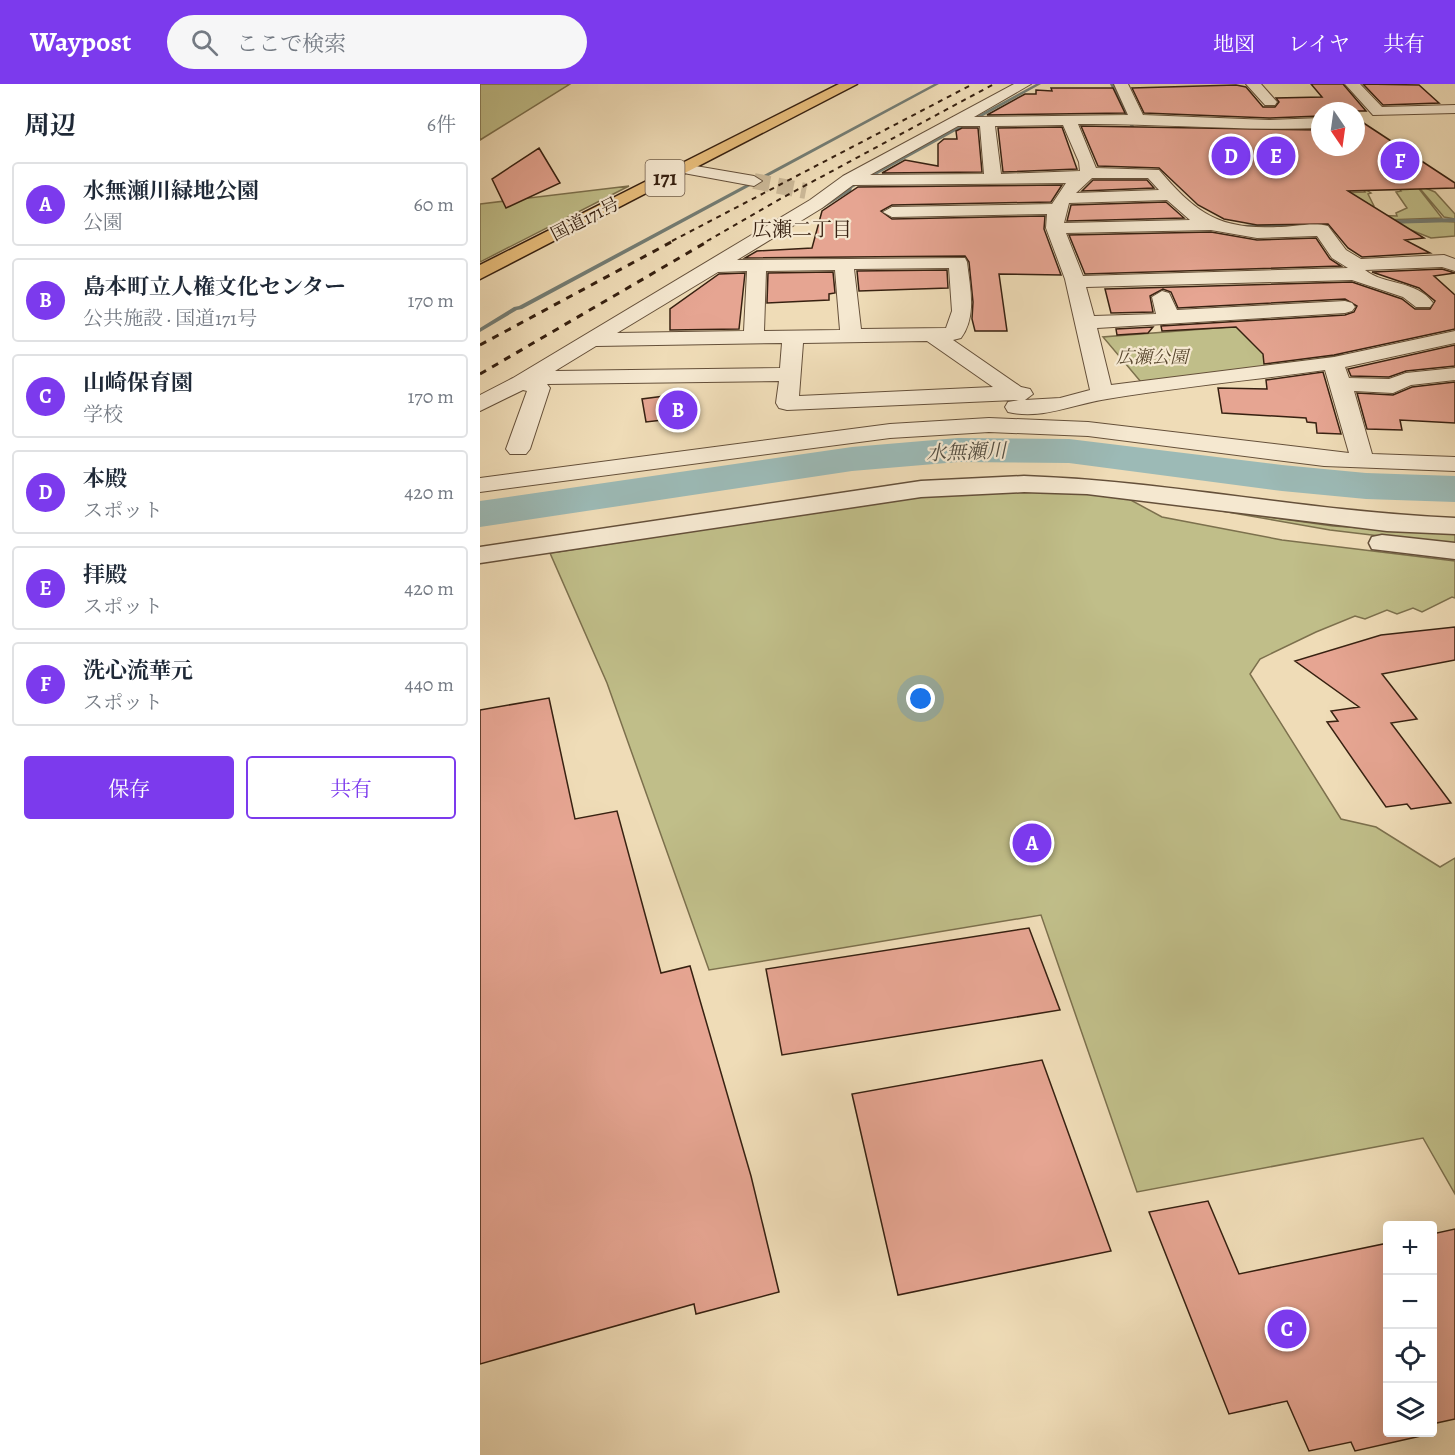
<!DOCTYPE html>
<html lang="ja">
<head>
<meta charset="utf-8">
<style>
	body { margin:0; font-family:Alegreya,"Noto Serif JP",serif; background:#f6f6f7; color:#1f2937 }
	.controls { position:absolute; right:18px; bottom:18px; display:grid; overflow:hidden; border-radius:6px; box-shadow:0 6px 24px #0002 }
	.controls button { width:54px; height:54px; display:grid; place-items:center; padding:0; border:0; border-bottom:2px solid #e0e1e3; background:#fff; color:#1f2937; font:30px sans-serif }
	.compass { position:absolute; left:831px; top:18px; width:54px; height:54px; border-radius:50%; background:#fff; box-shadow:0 6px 24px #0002; rotate:167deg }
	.you { position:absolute; left:441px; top:615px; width:21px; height:21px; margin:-15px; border:4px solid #fff; border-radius:50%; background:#1a73e8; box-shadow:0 0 0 9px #1a73e833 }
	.badge { display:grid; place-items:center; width:39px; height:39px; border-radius:50%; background:#7c3aed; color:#fff; font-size:20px; font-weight:700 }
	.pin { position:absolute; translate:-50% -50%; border:3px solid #fff; box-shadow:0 2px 6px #0006 }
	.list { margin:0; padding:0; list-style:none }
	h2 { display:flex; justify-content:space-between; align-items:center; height:78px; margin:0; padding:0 24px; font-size:26px }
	h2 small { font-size:20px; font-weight:400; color:#747a83 }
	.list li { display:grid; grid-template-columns:39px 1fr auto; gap:18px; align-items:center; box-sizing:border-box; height:84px; margin:0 12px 12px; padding:0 12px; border:2px solid #e0e1e3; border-radius:6px }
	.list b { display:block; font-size:22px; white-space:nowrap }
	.list p { margin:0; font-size:20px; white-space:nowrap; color:#747a83 }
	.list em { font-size:20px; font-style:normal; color:#747a83 }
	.actions { display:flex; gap:12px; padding:18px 24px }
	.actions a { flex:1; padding:14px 0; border:2px solid #7c3aed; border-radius:6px; text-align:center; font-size:21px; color:#7c3aed }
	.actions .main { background:#7c3aed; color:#fff }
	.icon { flex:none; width:33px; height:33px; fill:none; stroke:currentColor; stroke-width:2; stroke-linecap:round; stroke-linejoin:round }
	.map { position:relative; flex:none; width:975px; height:1371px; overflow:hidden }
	header { display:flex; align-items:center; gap:36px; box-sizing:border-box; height:84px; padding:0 30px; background:#7c3aed; color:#fff }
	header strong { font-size:28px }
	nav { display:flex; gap:33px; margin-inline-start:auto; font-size:21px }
	.search { width:420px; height:54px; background:#f6f6f7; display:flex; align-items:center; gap:15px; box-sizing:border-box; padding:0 21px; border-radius:33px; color:#747a83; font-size:22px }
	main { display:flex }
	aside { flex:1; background:#fff }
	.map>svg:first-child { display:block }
	.green { fill:#c0be89; stroke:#7c704d; stroke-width:1.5 }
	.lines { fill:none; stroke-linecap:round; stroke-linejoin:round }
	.stream { fill:#747d74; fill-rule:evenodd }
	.river { fill:#9cbab6; fill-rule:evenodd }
	.building { fill:#e6a592; stroke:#372111; stroke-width:1.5 }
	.minor-tunnel { stroke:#cab796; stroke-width:16; stroke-dasharray:16 8; stroke-linecap:butt }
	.minor-casing { stroke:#65503a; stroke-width:2 }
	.tertiary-casing { stroke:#65503a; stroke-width:3 }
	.trunk-casing { stroke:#372111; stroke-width:3 }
	.minor { fill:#f5e8d0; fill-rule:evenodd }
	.tertiary { fill:#f5e8d0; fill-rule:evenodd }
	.trunk { fill:#e8be7c; fill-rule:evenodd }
	.rail-far1 { stroke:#372111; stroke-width:2; stroke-dasharray:5 5; stroke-linecap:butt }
	.rail { stroke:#372111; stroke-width:3; stroke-dasharray:7 7; stroke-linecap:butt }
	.labels { text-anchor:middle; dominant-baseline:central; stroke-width:4.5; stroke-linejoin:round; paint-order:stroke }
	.far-street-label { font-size:18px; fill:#372111; stroke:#f5e8d0 }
	.far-park-label { font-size:18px; font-style:italic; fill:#59482f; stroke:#f5e8d0 }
	.far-neighbourhood-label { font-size:20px; fill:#372111; stroke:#f5e8d0 }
	.far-water-label { font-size:20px; font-style:italic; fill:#554f43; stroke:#f5e8d0 }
	.shield { fill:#f5e8d0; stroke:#705d4a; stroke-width:1.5 }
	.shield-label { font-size:21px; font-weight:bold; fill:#372111 }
</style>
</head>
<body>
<header>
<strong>Waypost</strong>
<div class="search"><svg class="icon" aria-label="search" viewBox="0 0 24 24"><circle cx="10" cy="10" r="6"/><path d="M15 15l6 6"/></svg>ここで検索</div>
<nav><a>地図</a><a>レイヤ</a><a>共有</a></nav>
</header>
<main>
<aside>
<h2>周辺<small>6件</small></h2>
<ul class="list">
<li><span class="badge">A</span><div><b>水無瀬川緑地公園</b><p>公園</p></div><em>60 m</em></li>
<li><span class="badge">B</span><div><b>島本町立人権文化センター</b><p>公共施設 · 国道171号</p></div><em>170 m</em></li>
<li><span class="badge">C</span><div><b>山崎保育園</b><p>学校</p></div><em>170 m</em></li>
<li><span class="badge">D</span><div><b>本殿</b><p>スポット</p></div><em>420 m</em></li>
<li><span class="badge">E</span><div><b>拝殿</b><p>スポット</p></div><em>420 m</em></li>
<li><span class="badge">F</span><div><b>洗心流華元</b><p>スポット</p></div><em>440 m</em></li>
</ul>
<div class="actions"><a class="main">保存</a><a>共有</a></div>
</aside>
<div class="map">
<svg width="975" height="1371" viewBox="0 0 975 1371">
	<rect width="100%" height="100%" fill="#efdcb7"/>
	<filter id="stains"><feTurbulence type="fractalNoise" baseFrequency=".00333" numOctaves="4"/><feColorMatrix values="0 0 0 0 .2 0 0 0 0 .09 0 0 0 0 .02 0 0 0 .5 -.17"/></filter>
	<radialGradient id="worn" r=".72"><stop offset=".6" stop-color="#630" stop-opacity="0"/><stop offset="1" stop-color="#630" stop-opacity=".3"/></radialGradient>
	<path class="green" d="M0,0H90L0,56Z
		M908,84H929L945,104L955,108L975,130V135L964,133L925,87L962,134L875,137L853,123L862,113L849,120L793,102L851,103L857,109L885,108L882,103L891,109L888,110L894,122L889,126L890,131L917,132L916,129L927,124L916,108L921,107L910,94L914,91Z
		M149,102L0,178V120Z
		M957,137L975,138V152L951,154L931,146L915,149L892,139Z
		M835,242L862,270L835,276L661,298L623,253L749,243Z
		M511,406L582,407L647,414L682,433L802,456L975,477V514L972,513L942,528L933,524L917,530L907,526L885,535L875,532L836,548L780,575L770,590L861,735L896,743L960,783L975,774V1110L943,1054L657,1108L561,831L229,886L127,599L70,469L436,413Z
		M730,425L853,442L975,450V461L850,446Z"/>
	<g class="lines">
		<path class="stream" d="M454,0H459L42,225L37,226L0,248V244L34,223L39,222Z
			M556,0H561L372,104L371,107L342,125L338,124L367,105L368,102Z
			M630,0H634L659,53L655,52Z
			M975,134V138L906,140L903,138L906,136Z
			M841,138L843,139V141L762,145L759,143L762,141Z"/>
		<path class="river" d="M478,354L589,355L802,381L886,389L975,392V418L886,415L802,407L589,379L478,378L372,387L0,443V417L372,363Z"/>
	</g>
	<path class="building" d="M831,0H863L886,27H840V32L789,34L664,29L652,4L756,1L766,3L783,23H795L799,18L796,14L842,13Z
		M883,0L939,1L959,19L903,21Z
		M571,4H633L645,29L507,31L545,10H556V6L572,7Z
		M876,34L975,99V104L868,107L944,154L925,156L950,169L882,173L868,164L848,140L777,141L744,135L718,121L679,84L618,82L601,42L840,46V63H876Z
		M582,43L597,85L523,88L518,44Z
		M482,44H498L502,88L402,89L425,76L458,82V60L464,55H477L476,47Z
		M59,64L80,99L26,124L12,95Z
		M613,96H667L674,104L602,107Z
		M582,101L571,118L412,121L401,127L412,135L565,132L564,145L581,191L519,190L527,247H495L492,235L493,218L489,178L485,172L265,174L277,167L332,164L342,127L378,103Z
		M686,118L704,134L587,137L591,121Z
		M731,148L777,156L836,154L850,175L861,182L605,190L589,151Z
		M962,185L975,189L954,192L975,211V245L854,271L784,280L783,270L756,243L682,247L681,242L865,231L874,228L877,222L865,215L698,224L691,208L683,205L670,212L673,228L631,229L625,205L872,198L922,215L935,225H950L955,217L939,204L892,188Z
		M467,186L468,204L379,207L377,187Z
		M353,188L355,209L349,210V216L287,219L288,189Z
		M265,189L259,245L190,246V225L239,190Z
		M673,243L668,249L637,251L636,245Z
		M975,261V282L926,287L909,293L871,292L868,285Z
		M843,288L861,350L837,349L836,339L827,338L826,334L742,329L738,304L787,305L786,296Z
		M975,298V339L920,336L922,346L887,345L877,309L913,311L932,303Z
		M200,310L208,333L166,338L162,315Z
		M975,543V576L902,590L937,635L911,639L971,719L931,725L927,720L906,723L847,638L858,637L851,627L879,623L815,577L901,551Z
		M69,614L95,735L137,727L181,889L210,882L271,1092L299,1208L216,1230L214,1220L0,1280V626Z
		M549,844L580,926L302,971L286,885Z
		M562,976L631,1167L418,1211L372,1010Z
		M728,1117L759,1190L908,1159V1348L952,1347L954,1349L875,1367L871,1358L829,1367L807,1317L749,1330L669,1128Z
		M975,1145V1335L952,1340V1150Z"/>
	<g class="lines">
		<path class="minor-tunnel" d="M274,97L326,107"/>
		<g class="minor-casing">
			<path id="minor" d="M534,0H551L494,33L648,31L634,0H648L663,31L789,36L840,34V44C759,47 679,39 598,40L616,84L679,86C715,128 738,146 797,143C813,143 833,138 848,142L866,166L881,175L964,171L975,175V187L962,183L885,186C903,201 937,196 953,219L950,223H936L923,213L872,196L606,203L614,232L676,230L672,213L682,207L689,209L697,226L865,217L872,219L875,223L872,227L865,229L617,244L631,301L854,273L975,247V259L865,283L869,294L909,295L926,289L975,284V296L931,301L913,309L874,307L892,370L975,373V387L844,382L608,352L509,348L410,354L0,408V394L410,340L509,334L608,338L869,369L845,286C773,296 699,303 627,315C594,320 562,336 528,328L525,323L528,318L539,316H535L307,326L299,324L296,319L299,297L67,300L70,304L50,365L46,370H30L26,365L47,307L43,306L0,327V311L33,294L330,116L363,92ZM583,41L599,78L600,87L521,90L515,42ZM478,42H500L504,90L390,91ZM612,94H668L679,106L596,109ZM586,99L572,120L412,123L403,128L412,133L567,130L566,144L585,195L610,306L580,314L545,316L553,310L550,305L541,303L473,256L481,254C497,232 490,204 487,178L485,174L257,176L342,124L373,101ZM687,116L710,136L584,139L589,119ZM731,146L777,154L837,152L852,174L868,184L603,192L586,149ZM469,184L472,227L466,244L381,245L374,185ZM355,186L360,246L284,247L286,187ZM267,187L264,247L137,249L238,188ZM447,257L513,303L319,312L323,259ZM302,259L300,284L75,287L116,262Z
				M766,0H781L797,18L795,21H785Z
				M865,0H880L902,23L975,21V29L893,31Z
				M204,80L274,92L282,97L274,102L198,88L196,85L198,82Z"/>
		</g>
		<g class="tertiary-casing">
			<path id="tertiary" d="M544,392C688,397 831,428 975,434V450L907,447L607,410L544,408L441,413L0,479V463L441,397Z
				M902,451L975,459V475L892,465L889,459L892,453Z"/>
		</g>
		<g class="trunk-casing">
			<path id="trunk" d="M359,0H377L0,195V181Z"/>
		</g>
		<use href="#minor" class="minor"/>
		<use href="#tertiary" class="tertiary"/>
		<use href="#trunk" class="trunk"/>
		<path class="rail-far1" d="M192,157L493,0
			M227,157L302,114L514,0"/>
		<path class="rail" d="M0,261L195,156
			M0,290L230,156"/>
	</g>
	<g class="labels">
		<g class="far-street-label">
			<text transform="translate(105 135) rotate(-27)">国道171号</text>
		</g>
		<g class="far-park-label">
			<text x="672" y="273">広瀬公園</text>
		</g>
		<g class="far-neighbourhood-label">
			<text x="322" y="145">広瀬二丁目</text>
		</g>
		<g class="far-water-label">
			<text transform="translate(486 368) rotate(-2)">水無瀬川</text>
		</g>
		<rect class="shield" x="165.5" y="76" width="39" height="36" rx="4.5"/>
		<g class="shield-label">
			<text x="185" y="94">171</text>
		</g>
	</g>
	<rect width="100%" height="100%" filter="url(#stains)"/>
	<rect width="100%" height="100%" fill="url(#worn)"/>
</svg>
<div class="controls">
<button>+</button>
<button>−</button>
<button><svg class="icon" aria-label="locate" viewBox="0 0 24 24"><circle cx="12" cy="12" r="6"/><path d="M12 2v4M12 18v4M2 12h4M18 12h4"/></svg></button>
<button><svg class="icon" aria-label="layers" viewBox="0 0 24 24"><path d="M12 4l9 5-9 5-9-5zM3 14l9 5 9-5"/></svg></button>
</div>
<svg class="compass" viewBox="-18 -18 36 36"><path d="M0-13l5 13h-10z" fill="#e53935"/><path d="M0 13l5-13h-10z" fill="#747a83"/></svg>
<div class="you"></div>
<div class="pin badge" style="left:552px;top:759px">A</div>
<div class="pin badge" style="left:198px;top:326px">B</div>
<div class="pin badge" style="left:807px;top:1245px">C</div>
<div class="pin badge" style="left:751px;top:72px">D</div>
<div class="pin badge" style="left:796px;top:72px">E</div>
<div class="pin badge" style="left:920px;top:77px">F</div>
</div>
</main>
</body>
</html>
